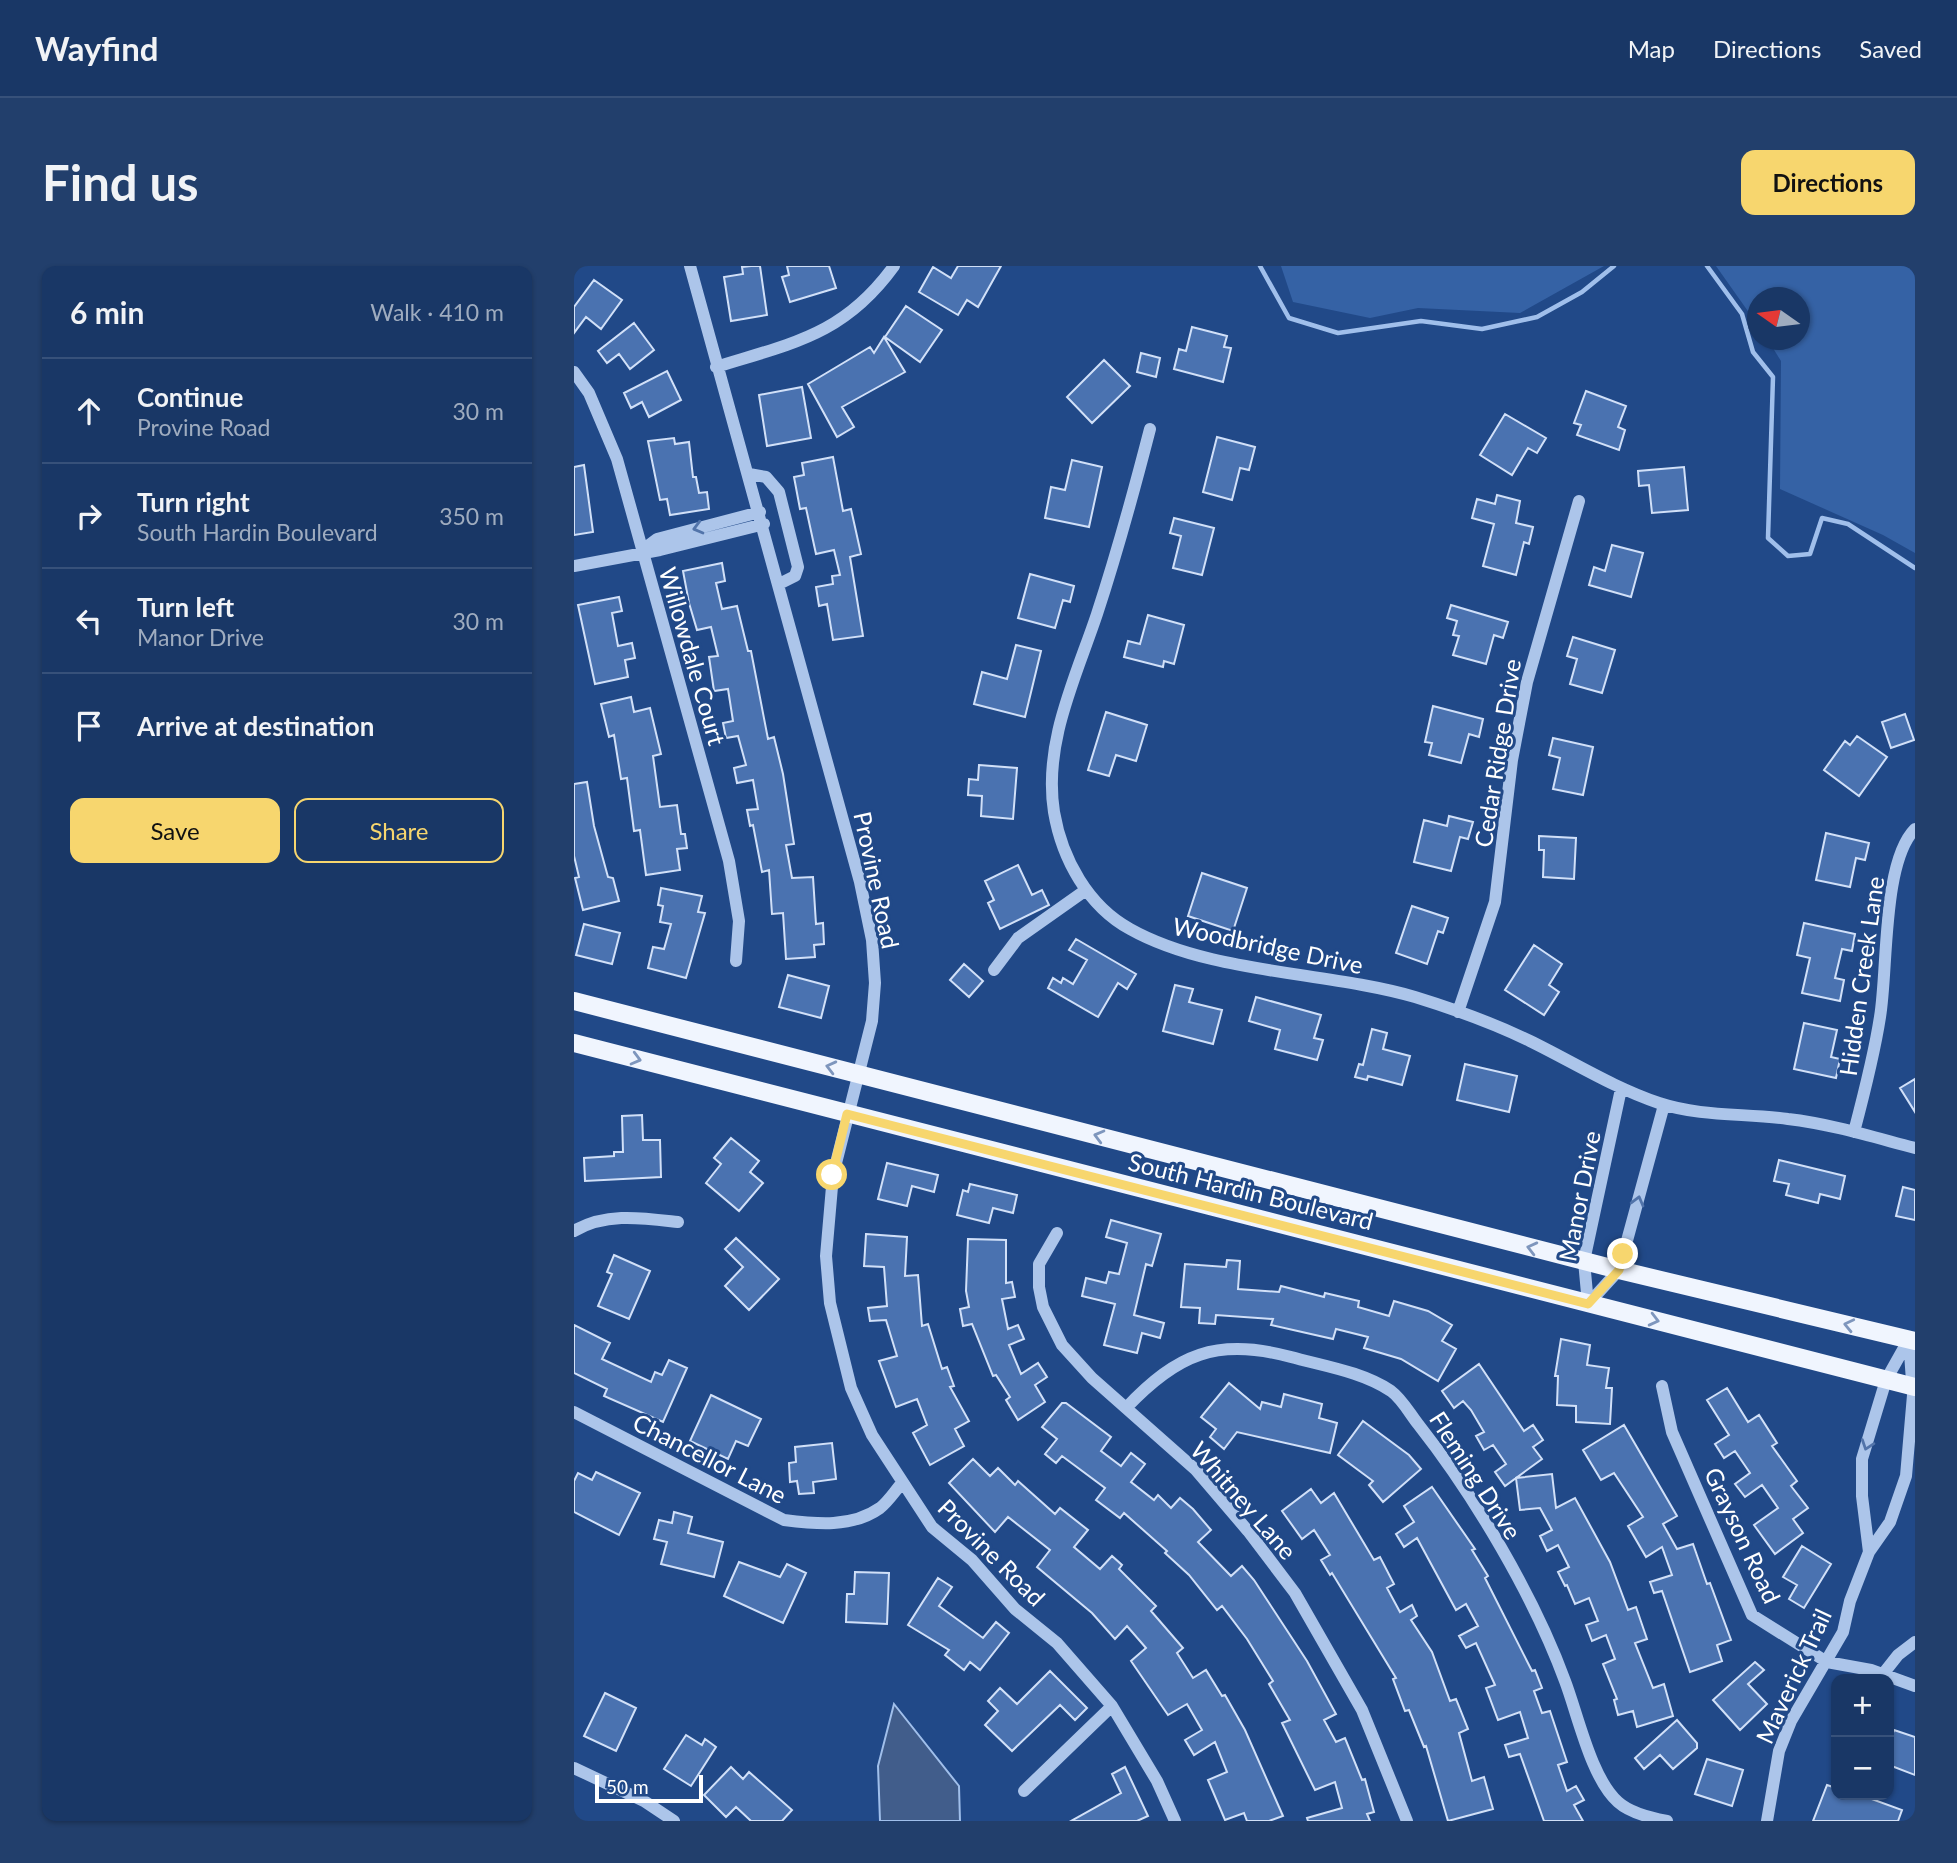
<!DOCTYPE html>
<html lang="en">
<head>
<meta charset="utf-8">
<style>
	body { margin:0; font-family:Lato,sans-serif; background:#223f6c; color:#f1f3f6 }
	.controls { position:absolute; right:21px; bottom:21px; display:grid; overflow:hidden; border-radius:14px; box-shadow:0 2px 5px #0004 }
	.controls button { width:63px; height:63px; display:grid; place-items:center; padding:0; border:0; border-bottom:2px solid #37517a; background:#193766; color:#f1f3f6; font:35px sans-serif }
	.compass { position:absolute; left:1173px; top:21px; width:63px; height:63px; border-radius:50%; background:#193766; box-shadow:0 2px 5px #0004; rotate:284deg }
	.scale { position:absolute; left:21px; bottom:18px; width:108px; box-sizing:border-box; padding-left:7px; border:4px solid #fff; border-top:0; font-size:19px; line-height:24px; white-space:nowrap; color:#fff; -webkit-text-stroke:5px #214988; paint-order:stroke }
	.stop { position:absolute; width:21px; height:21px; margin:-16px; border:5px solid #f7d66e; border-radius:50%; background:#fff }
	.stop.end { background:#f7d66e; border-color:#fff; box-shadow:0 2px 7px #0008 }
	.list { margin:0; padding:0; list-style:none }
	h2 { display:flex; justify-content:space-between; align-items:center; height:91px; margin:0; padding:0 28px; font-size:30px }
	h2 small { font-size:23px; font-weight:400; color:#9facbf }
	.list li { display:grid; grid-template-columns:46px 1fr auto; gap:21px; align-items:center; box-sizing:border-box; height:105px; padding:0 28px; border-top:2px solid #37517a }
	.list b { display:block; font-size:26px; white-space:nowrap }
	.list p { margin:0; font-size:23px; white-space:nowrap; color:#9facbf }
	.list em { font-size:23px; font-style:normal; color:#9facbf }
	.actions { display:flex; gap:14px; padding:21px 28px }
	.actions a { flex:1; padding:16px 0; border:2px solid #f7d66e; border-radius:14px; text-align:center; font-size:24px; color:#f7d66e }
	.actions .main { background:#f7d66e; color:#111 }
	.icon { flex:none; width:38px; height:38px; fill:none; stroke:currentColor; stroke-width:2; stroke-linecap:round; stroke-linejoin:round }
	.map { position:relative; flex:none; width:1341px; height:1555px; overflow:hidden; border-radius:14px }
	header { display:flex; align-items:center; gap:42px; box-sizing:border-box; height:98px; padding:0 35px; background:#193766; border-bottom:2px solid #37517a }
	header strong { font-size:33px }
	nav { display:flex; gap:38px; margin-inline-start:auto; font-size:24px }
	.intro { display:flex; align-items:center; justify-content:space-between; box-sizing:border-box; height:168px; padding:0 42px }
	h1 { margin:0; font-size:49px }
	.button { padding:18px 32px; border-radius:14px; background:#f7d66e; color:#111; font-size:24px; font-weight:700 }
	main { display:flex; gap:42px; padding:0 42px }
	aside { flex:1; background:#193766; border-radius:14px; box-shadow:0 2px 5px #0004 }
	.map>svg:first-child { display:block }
	.green { fill:#3562a5 }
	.water { fill:#415d8b; stroke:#a0bfeb; stroke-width:2 }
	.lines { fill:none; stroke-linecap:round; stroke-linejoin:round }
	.stream { stroke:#a0bfeb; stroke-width:4.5 }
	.building { fill:#4a72b0; stroke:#d1e0f8; stroke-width:2 }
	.minor { stroke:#acc5ea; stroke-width:12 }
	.major { stroke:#f0f5fe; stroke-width:18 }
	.oneway { stroke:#5274aa }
	.oneway2 { stroke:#7e96bd }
	.route { stroke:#f7d66e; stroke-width:9 }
	.labels { text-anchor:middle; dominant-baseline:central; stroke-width:6; stroke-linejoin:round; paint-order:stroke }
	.street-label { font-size:24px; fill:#fff; stroke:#214988 }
</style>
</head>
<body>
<header>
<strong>Wayfind</strong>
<nav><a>Map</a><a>Directions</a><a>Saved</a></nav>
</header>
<div class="intro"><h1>Find us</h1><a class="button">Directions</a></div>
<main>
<aside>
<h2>6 min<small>Walk · 410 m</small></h2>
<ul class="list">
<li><svg class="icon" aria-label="ahead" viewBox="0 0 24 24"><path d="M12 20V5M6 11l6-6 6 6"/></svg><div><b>Continue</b><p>Provine Road</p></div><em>30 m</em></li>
<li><svg class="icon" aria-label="right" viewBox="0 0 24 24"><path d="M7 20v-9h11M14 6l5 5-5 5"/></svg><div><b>Turn right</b><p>South Hardin Boulevard</p></div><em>350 m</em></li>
<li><svg class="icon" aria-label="left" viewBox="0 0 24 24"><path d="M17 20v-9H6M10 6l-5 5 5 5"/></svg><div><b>Turn left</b><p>Manor Drive</p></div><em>30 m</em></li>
<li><svg class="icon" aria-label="arrive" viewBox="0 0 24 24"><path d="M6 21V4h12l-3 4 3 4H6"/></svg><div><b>Arrive at destination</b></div></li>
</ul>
<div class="actions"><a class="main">Save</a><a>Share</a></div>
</aside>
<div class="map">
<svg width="1341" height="1555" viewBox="0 0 1341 1555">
	<rect width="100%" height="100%" fill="#214988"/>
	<path class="green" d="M707,0H1030L946,47L844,42L796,52L719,36Z
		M1142,0H1341V287L1309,269L1206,223L1207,95L1194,74H1226V32H1184L1183,58Z"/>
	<path class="water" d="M320,1438L385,1520L386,1555H306L304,1500Z"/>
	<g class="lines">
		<path class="stream" d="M686,0L715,52L764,67L847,55L908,63L963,51L1008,26L1040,0
			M1133,0L1168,48L1179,86L1199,111L1194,272L1214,290L1236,288L1248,252L1274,258L1341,302"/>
	</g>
	<path class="building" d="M177,0H186L193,49L157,55L150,11L169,8L168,1Z
		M213,0H255L262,22L216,36L208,11L215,9Z
		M384,0H427L404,41L393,34L384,49L345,26L359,1L377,12Z
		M20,14L48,34L27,63L12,51L0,67V41Z
		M332,40L368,64L346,96L311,71Z
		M60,57L80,84L56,103L45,88L33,97L24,85Z
		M618,61L653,70L650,81L657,82L649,116L600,103L605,83L612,85Z
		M310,71L331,106L268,141L280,161L263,171L234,118L296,81L300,87Z
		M567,87L586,92L582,111L563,106Z
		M530,94L556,120L518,157L493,131Z
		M93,105L107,134L75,151L68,136L57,142L50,127Z
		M228,121L237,172L193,180L185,129Z
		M1012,125L1052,140L1044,161L1051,164L1045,184L1003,169L1007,159L1000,157Z
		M931,148L972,172L963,187L954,182L938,209L906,189Z
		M643,171L681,181L675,204L666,202L658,234L629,226Z
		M100,172L101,178L115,176L119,211H122L125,227L133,226L135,243L96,249L93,233L86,234L74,175Z
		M259,191L269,245L277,243L287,288L276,291L289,370L259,374L253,338L245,340L242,321L259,318L258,310L266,309L260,284L242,288L232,242L226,243L220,211L230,209L228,197Z
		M498,194L528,201L515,261L471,252L477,221L491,224Z
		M10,199L19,266L0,269V201Z
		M1110,201L1114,244L1078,247L1075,219L1065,220L1064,205Z
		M923,229L946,235L942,257L959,261L955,278L950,276L942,309L909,300L920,258L898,252L903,233L921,238Z
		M600,252L640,262L628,309L599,302L607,270L596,267Z
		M1038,279L1069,287L1057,331L1015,319L1020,301L1031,305Z
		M148,297L151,315L142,317L148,343L163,340L174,385H177L194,473L200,471L209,508L220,578L212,579L218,612L239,611L242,658L249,657L250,678L240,679L241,691L212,693L209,647L198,648L195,604L188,606L179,559L176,560L173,544L184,543L179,514L163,517L160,502L172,499L164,470L152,472L149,457L159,455L154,423L140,425L135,391L144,390L137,361L123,364L115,337L109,305Z
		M456,308L500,320L496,336L489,334L481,362L444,352Z
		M45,331L48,345L38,347L44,380L58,377L61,392L51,394L54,411L21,418L4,339Z
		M877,339L934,356L929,372L920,369L912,398L879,389L885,370L879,369L883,355L873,352Z
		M574,349L610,359L600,398L590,395L589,401L550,391L554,375L566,378Z
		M999,371L1041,384L1028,427L996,418L1003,393L993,390Z
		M442,379L467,385L451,451L400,438L408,406L433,413Z
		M57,431L60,446L76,442L87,488L79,490L86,541L103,539L107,568H111L113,582L103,583L106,604L72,609L66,564L60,565L53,512L47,513L40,469L35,471L27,438Z
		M859,440L909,453L905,471L895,468L887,497L855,489L858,477L851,476Z
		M532,446L573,459L562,495L542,489L535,510L514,504Z
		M1331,448L1340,474L1317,482L1308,456Z
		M1283,470L1313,491L1285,530L1250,504L1271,475L1276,479Z
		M979,472L1019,481L1009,529L979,523L986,492L975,489Z
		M405,499L443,502L439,553L407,550L408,530L394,529L395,513L404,514Z
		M13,516L20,560L34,611L39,612L45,635L9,644L1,612L5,611L0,590V518Z
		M875,550L899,556L894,573L886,571L877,605L840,596L850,554L873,560Z
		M1252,567L1295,577L1291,594L1282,592L1276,621L1242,614Z
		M965,570L1002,572L1000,613L969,611L970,584H965Z
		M444,599L458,629L468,624L475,639L426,663L414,637L420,634L411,615Z
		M628,607L673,622L659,665L614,650Z
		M87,622L128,630L124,646L131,647L112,712L74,702L79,681L90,683L97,658L86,656L89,640L84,639Z
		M838,640L874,652L869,667L864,665L853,698L822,687Z
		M1230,657L1281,668L1278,685L1268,683L1261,712L1270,714L1266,735L1228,727L1236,692L1223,689Z
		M10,658L46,667L38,698L2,689Z
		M502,673L562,708L553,723L544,717L524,751L474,722L479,712L487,717L489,712L499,718L513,694L495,684Z
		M960,679L988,698L975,719L985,726L970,749L931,724Z
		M390,698L409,715L395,731L376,714Z
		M214,709L255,720L247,752L205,741Z
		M601,719L619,723L615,736L648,744L639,778L589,765Z
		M682,731L747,749L740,772L749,774L743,794L701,783L706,764L675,755Z
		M1230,757L1263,764L1257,791L1266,793L1262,812L1220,803Z
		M798,763L813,767L809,783L836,790L828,819L794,810L793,814L781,811L785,798L789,799Z
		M891,798L943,810L935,846L883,834Z
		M1341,813V846L1326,822Z
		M68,849L69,874H86L87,911L11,915L10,892L40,890V886H49L48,850Z
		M157,872L185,895L176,906L189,917L165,945L132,917L147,898L140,892Z
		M1205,894L1271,910L1266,933L1246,928L1244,937L1212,929L1215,918L1200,915Z
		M313,897L364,909L360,926L338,920L333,940L304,933Z
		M396,918L443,929L439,947L419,942L415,957L383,949L389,924L394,926Z
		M1329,921L1341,924V954L1322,950Z
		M537,954L587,968L578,1000L572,998L560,1049L590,1057L586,1072L568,1067L563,1087L530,1079L541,1038L508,1030L512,1012L532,1017L535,1006L545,1008L553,977L532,971Z
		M292,968L333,971L331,1010L344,1009L348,1060L354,1058L368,1103L373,1101L380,1120L376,1121L395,1155L381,1163L390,1180L356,1199L339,1167L353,1159L343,1133L322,1141L305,1095L323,1090L312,1054L296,1055L294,1042L313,1040L310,1001L290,1000Z
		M162,972L205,1013L175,1044L151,1020L169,1001L151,983Z
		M394,973L432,974V1017L438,1016L441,1031L428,1033L434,1063L444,1059L450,1073L435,1079L447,1108L464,1097L473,1111L461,1119L471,1136L444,1154L432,1134L436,1131L422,1109L419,1110L398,1058L389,1060L386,1043L395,1041L392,1025Z
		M40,989L76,1005L55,1053L24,1040L38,1008L33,1006Z
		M653,994L666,995L664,1023L705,1026L707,1020L750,1031L751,1027L785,1035L784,1041L815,1050L820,1035L854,1045L878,1059L868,1075L882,1083L864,1115L827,1093L790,1082L794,1071L762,1063L759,1073L697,1059L699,1053L642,1049L641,1058L625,1057L626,1042L607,1041L611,998L652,1001Z
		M0,1059L36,1077L28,1093L77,1116L81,1106L88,1109L95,1094L113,1102L89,1156L30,1130L33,1123L0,1107Z
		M987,1073L1016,1079L1013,1099L1035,1102L1032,1122H1038L1036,1158L1002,1156V1140L983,1139L984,1110H981Z
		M905,1098L950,1165L959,1159L969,1174L959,1181L968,1193L931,1220L921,1206L932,1198L919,1179L910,1184L902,1170L910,1166L897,1144L889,1135L880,1142L868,1125Z
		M655,1117L686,1143L688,1136L707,1141L710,1128L748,1138L745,1152L763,1157L756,1187L663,1166L650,1183L636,1171L642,1163L627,1151Z
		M1153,1122L1174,1156L1185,1149L1203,1177L1198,1180L1223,1215L1217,1220L1234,1242L1219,1253L1229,1267L1201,1288L1180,1259L1204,1242L1188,1219L1171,1231L1161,1218L1176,1207L1161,1185L1150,1192L1141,1178L1155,1169L1133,1134Z
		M137,1129L187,1153L174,1180L162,1175L154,1193L116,1175Z
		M488,1137H492L537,1171L527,1185L547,1200L557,1187L571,1198L557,1216L580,1234L584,1229L597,1242L606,1232L619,1243L637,1264L624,1276L657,1310L668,1300L680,1314L733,1395L762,1448L750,1454L762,1476L771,1472L788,1514L791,1513L800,1546L793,1548L796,1555H734L733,1552L768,1542L761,1516L741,1524L708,1457L716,1454L695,1418L699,1415L673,1373L648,1340L643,1344L615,1309L591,1287L593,1285L550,1247L546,1252L522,1234L531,1222L488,1190L482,1197L471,1188L483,1173L468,1161Z
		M789,1155L835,1189L847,1203L809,1236L795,1219L799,1215L764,1189Z
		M1050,1159L1103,1250L1089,1258L1103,1283L1119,1278L1133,1318L1136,1317L1157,1374L1143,1379L1148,1395L1116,1406L1088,1325L1080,1327L1076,1316L1098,1309L1088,1281L1072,1291L1054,1260L1069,1251L1040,1207L1027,1214L1009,1184Z
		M258,1177L262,1213L239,1216L240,1227L225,1228L223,1215L216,1216L215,1197L222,1196L221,1181Z
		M399,1193L416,1210L424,1202L441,1219L444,1215L481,1248L486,1242L514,1264L500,1281L526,1303L538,1290L548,1299L545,1303L582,1340L577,1345L609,1382L603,1387L619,1412L632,1404L648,1430L651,1429L671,1464L709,1550L695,1555H673L670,1547L651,1554L634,1514L653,1506L641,1476L620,1489L611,1474L628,1464L613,1438L594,1449L557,1395L572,1382L553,1360L541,1373L518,1347L463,1301L476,1284L434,1251L421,1266L375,1217Z
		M22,1206L66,1227L45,1269L0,1246V1215L4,1207L18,1214Z
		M978,1208L982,1242L1001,1232L1036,1296L1054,1344L1062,1341L1073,1373L1061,1377L1079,1422L1090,1418L1099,1450L1063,1461L1059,1445L1044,1449L1040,1434L1043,1433L1029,1398L1041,1393L1032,1369L1018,1375L1012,1359L1024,1355L1015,1332L1001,1338L993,1319L991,1320L984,1306L995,1301L984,1279L973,1285L966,1270L978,1264L966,1242L946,1244L942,1212Z
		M858,1221L901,1283L898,1284L914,1310L911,1312L958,1405L961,1404L968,1422L960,1425L968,1447L976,1445L993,1496L984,1499L993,1525L1002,1520L1010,1534L1000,1539L1009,1555H970L946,1488L935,1491L931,1479L954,1472L946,1446L924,1454L912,1422L921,1419L902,1377L892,1382L885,1370L904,1360L892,1338L882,1344L843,1272L830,1281L822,1268L840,1256L830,1240Z
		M737,1223L747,1237L760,1227L800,1294L806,1291L820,1318L813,1322L826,1346L838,1339L843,1350L837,1354L858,1386L876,1435L882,1433L894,1463L885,1467L898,1515L910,1511L919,1543L874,1555L852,1480L850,1481L835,1444L831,1445L819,1413L822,1412L758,1307L756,1309L747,1294L756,1289L740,1264L728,1273L708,1245Z
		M100,1246L118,1251L114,1267L149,1276L140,1311L87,1298L93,1276L80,1273L85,1254L98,1257Z
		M1228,1280L1257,1298L1230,1342L1215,1333L1223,1319L1209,1311Z
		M165,1296L206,1311L213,1298L232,1307L209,1357L150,1330Z
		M281,1306L315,1307L313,1358L272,1356L273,1328H280Z
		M364,1312L378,1321L365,1340L409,1372L422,1356L435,1367L406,1404L396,1396L390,1404L371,1389L375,1384L334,1359Z
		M1181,1396L1190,1404L1174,1418L1193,1438L1166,1464L1139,1434Z
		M476,1405L513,1442L501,1454L486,1439L438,1485L411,1459L424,1445L414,1435L426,1422L443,1438Z
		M31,1427L62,1442L42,1485L10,1470Z
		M1103,1454L1123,1477V1482L1099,1503L1086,1489L1070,1503L1061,1492Z
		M1320,1464L1341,1471V1509L1315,1499V1479Z
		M112,1469L128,1479L131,1473L142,1481L117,1520L90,1503Z
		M1133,1493L1169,1504L1158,1540L1121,1528Z
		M157,1501L169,1513L175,1506L218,1544L208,1555H177L162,1541L152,1551L130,1529Z
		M551,1501L574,1550L563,1555H497L547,1527L538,1508Z
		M1253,1519L1262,1522V1529L1295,1532L1328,1544L1324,1555H1239Z"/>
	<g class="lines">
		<path class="minor" d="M116,0L286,616L298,674L301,717L298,755L259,909L252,990L256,1037L277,1122L298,1169L358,1261L398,1294L441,1343L483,1377L538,1440L583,1515L601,1555
			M142,101C219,77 270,69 320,0
			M0,106L15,127L43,193L155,595L165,655L162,695
			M576,163C560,225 543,287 523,348C502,411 469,477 480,546C488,593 514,640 556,663C636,708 751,705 841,731C880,743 919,757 956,775C999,796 1040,822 1085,837C1127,851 1171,847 1214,853C1257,858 1299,871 1341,882
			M175,208L192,211L205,226L224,301L221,310L205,318
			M67,285L83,273L186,246
			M0,300L86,284L190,258
			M420,704L444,672L512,624
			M884,746L921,636L938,494L953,416L1005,235
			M1280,866C1290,828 1300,790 1306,751C1314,704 1308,596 1341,563
			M0,965C32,946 69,952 104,956
			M483,967L465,998V1021L469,1041L488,1079L518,1112L622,1204L674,1265L721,1327L788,1444L833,1555
			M1014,1038L1010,995L1047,823
			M1014,1038L1045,1004L1090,839
			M1088,1120L1098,1166L1178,1349L1253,1396L1297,1404L1341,1420
			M552,1142C603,1088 643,1071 717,1091C750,1100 789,1106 817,1125C828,1133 836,1148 844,1158C900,1229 960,1330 991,1415C1004,1449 1017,1512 1044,1536C1056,1547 1077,1552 1093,1555
			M0,1146L210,1254C242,1258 278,1262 306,1242C314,1236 321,1225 328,1217
			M1295,1286L1288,1230V1193L1312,1114L1335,1073
			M1309,1408L1324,1389L1341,1376
			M0,1502L70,1535L100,1555
			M450,1525L538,1440
			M1193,1555L1205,1485L1217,1455L1269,1366L1276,1335L1295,1286L1316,1256L1332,1210L1339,1129L1335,1073"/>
		<path class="major" d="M0,735L1045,1004L1341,1075
			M0,777L1341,1121"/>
	</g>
	<defs><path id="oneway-chevron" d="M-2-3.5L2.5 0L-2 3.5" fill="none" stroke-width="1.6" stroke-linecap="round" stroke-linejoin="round" transform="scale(1.75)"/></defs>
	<g class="oneway">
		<use href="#oneway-chevron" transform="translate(124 262) rotate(165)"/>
		<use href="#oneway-chevron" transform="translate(1064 935) rotate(-75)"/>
		<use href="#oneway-chevron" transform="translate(1293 1179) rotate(109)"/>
	</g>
	<g class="oneway2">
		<use href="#oneway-chevron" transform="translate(62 793) rotate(15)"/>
		<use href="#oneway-chevron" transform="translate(257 801) rotate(-166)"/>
		<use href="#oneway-chevron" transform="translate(525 870) rotate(-165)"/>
		<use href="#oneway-chevron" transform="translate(958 982) rotate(-166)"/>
		<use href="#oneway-chevron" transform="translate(1080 1054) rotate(14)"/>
		<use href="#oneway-chevron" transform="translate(1275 1059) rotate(-167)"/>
	</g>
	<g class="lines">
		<path class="route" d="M258,909L273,848L1014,1038L1045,1004L1049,988"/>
	</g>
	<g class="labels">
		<g class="street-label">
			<text transform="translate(119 390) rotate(74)">Willowdale Court</text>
			<text transform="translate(923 487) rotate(-81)">Cedar Ridge Drive</text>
			<text transform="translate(303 614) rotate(78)">Provine Road</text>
			<text transform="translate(694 679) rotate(12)">Woodbridge Drive</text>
			<text transform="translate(1287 710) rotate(-82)">Hidden Creek Lane</text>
			<text transform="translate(677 925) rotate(14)">South Hardin Boulevard</text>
			<text transform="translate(1005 930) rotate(-79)">Manor Drive</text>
			<text transform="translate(136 1192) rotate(27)">Chancellor Lane</text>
			<text transform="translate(902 1209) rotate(57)">Fleming Drive</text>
			<text transform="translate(670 1234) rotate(49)">Whitney Lane</text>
			<text transform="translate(1169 1269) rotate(65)">Grayson Road</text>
			<text transform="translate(418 1286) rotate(45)">Provine Road</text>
			<text transform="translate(1219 1410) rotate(-65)">Maverick Trail</text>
		</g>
	</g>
</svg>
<div class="controls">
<button>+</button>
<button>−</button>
</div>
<svg class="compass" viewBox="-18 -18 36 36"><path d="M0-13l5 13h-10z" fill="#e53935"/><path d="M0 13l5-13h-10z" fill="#9facbf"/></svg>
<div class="scale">50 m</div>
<div class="stop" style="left:258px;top:909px"></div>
<div class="stop end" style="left:1049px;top:988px"></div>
</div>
</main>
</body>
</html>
